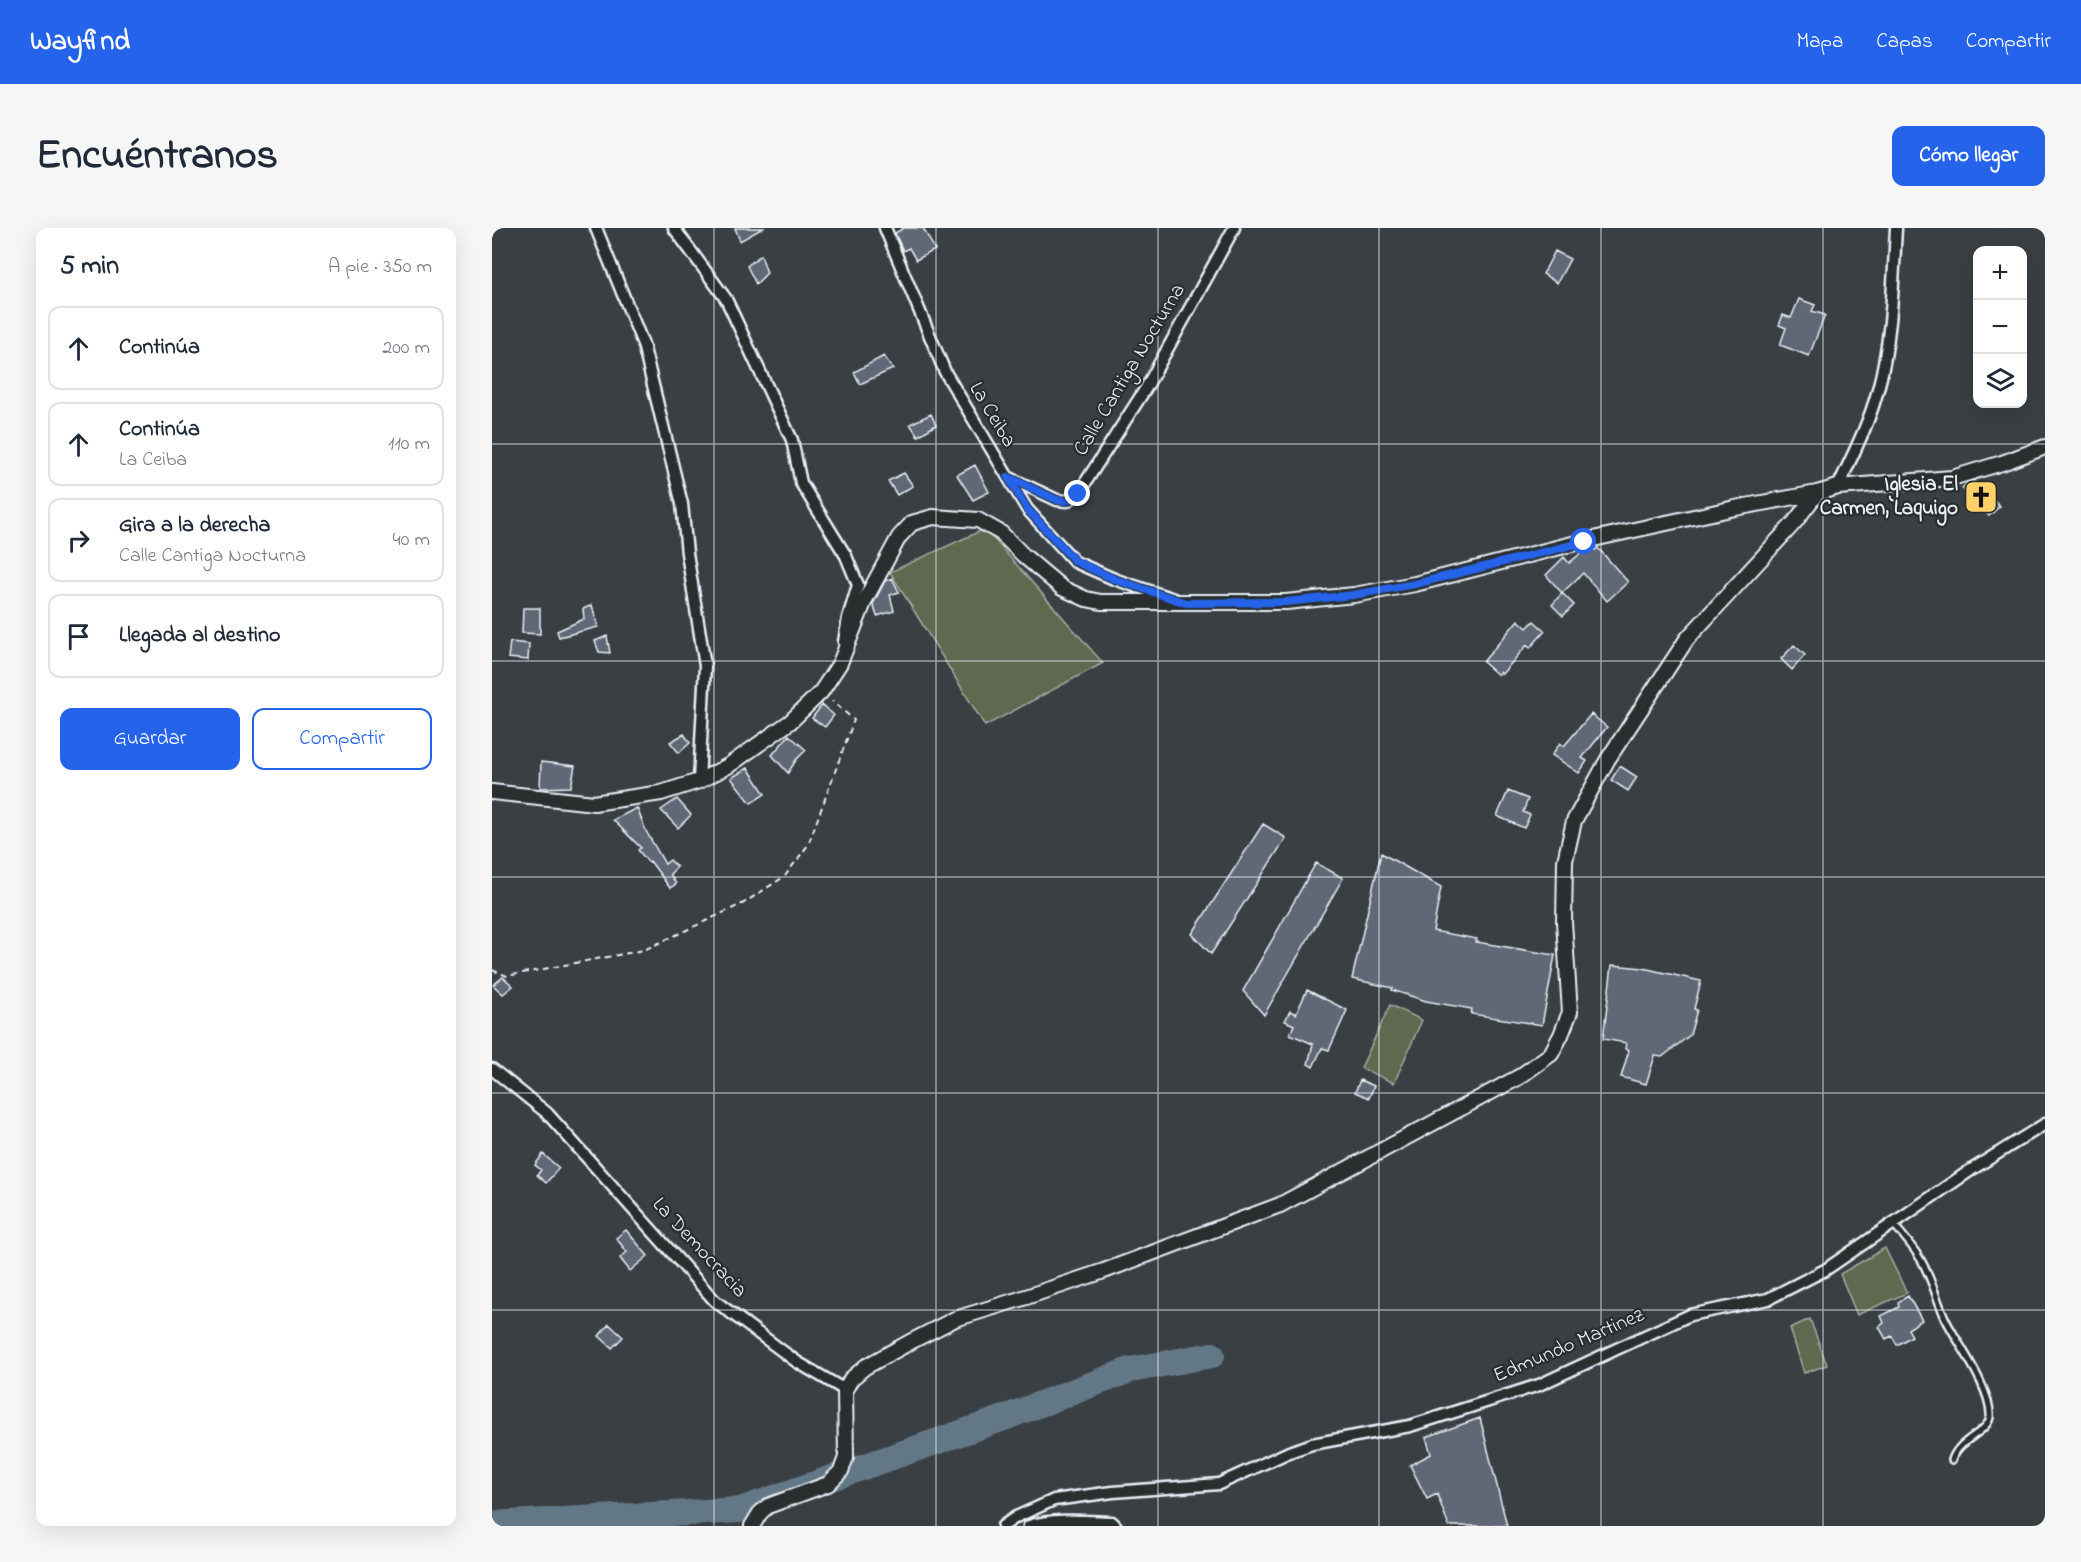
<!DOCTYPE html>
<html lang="es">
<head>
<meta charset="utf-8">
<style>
	body { margin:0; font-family:"Indie Flower",sans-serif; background:#f6f6f7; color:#1f2937 }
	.controls { position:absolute; right:18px; top:18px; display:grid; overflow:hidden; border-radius:12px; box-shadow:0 6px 24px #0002 }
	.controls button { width:54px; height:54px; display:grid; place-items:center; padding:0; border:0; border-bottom:2px solid #e0e1e3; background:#fff; color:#1f2937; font:30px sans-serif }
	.stop { position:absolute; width:18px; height:18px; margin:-14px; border:4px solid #2563eb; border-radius:50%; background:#fff }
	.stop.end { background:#2563eb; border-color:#fff; box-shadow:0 2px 6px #0008 }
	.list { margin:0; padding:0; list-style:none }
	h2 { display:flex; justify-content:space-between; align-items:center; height:78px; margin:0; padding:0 24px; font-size:26px }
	h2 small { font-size:20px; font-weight:400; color:#747a83 }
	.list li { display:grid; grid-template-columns:39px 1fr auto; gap:18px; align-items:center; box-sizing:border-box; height:84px; margin:0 12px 12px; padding:0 12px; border:2px solid #e0e1e3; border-radius:12px }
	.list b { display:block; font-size:22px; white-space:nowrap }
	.list p { margin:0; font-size:20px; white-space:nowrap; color:#747a83 }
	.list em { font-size:20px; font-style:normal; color:#747a83 }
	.actions { display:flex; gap:12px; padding:18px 24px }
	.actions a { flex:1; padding:14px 0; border:2px solid #2563eb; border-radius:12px; text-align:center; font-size:21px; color:#2563eb }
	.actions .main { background:#2563eb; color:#fff }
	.icon { flex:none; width:33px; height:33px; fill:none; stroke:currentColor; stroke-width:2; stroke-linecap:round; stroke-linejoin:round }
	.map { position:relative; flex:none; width:1553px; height:1298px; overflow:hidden; border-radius:12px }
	header { display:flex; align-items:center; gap:36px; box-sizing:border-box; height:84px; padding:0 30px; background:#2563eb; color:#fff }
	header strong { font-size:28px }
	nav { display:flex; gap:33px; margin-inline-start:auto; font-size:21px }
	.intro { display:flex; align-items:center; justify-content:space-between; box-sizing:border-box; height:144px; padding:0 36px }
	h1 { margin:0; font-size:42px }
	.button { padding:15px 27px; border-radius:12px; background:#2563eb; color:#fff; font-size:21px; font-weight:700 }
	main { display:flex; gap:36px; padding:0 36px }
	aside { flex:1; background:#fff; border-radius:12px; box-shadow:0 6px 24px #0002 }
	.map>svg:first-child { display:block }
	.green { fill:#61684f; stroke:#a4aca4; stroke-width:1.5 }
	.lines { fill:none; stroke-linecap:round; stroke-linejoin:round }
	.river { stroke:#647886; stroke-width:26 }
	.building { fill:#606876; stroke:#e8f1f8; stroke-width:1.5 }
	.service-casing { stroke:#e8f1f8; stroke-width:10 }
	.minor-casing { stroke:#e8f1f8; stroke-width:15 }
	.tertiary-casing { stroke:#e8f1f8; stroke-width:18 }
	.path { stroke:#e8f1f8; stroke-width:2; stroke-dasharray:6 4.5; stroke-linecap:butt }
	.service { stroke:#2a2d2e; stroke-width:5 }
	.minor { stroke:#2a2d2e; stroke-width:10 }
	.tertiary { stroke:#2a2d2e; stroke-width:14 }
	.route { stroke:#2563eb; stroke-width:8 }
	.grid { fill:none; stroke:#e8f1f8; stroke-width:1.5; stroke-opacity:0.55 }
	.labels { text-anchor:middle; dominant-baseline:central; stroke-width:4.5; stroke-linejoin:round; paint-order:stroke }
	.street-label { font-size:21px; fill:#e8f1f8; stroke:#2a2d2e }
	.poi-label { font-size:21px; font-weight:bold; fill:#e8f1f8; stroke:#2a2d2e; text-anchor:end }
</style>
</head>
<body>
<header>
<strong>Wayfind</strong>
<nav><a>Mapa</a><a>Capas</a><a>Compartir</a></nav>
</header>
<div class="intro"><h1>Encuéntranos</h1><a class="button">Cómo llegar</a></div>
<main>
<aside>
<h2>5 min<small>A pie · 350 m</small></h2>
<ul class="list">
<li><svg class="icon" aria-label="ahead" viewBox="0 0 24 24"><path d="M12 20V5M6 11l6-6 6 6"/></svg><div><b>Continúa</b></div><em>200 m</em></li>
<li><svg class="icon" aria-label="ahead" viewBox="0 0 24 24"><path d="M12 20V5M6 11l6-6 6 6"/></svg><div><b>Continúa</b><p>La Ceiba</p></div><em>110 m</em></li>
<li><svg class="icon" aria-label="right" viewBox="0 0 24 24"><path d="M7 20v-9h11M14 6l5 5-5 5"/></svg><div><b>Gira a la derecha</b><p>Calle Cantiga Nocturna</p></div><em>40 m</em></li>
<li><svg class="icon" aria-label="arrive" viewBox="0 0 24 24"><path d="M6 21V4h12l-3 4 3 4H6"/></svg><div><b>Llegada al destino</b></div></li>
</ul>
<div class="actions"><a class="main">Guardar</a><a>Compartir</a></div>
</aside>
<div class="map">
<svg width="1553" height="1298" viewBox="0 0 1553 1298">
	<rect width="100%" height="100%" fill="#3a3f44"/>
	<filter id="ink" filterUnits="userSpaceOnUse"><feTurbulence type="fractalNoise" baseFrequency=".0167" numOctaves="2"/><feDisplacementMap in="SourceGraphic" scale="12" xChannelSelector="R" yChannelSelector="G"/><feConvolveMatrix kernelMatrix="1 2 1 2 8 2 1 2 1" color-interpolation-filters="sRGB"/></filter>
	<g filter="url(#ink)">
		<path class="green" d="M493,301L611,435L493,498L398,344Z
			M898,777L930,792L902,855L869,840Z
			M1393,1020L1415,1065L1365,1087L1348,1046Z
			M1318,1091L1335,1137L1312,1145L1298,1100Z"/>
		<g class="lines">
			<path class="river" d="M0,1296L248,1282L509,1191L638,1142L720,1127"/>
		</g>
		<path class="building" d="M243,0H271L248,13Z
			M412,0H431L443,22L424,32L417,20L411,23L403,5Z
			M1063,23L1078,31L1065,55L1051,46Z
			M269,27L275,45L264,56L255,38Z
			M1307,71L1323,77L1320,83L1333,87L1317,128L1288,117L1294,100L1287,97L1291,87L1299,90Z
			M392,128L401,141L368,156L362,144Z
			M439,186L444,197L426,208L418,196Z
			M483,237L497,264L481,272L465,247Z
			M412,245L421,258L405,267L396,253Z
			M1482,253L1508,278L1497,288L1470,260L1476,255Z
			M1101,320L1103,322L1106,320L1136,354L1115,373L1091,345L1070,365L1054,347L1072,329L1077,335L1093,322Z
			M400,350L407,364L398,367L402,383L385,388L381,376L393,353Z
			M1070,365L1082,377L1071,388L1060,377Z
			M100,377L106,399L67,409L65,403L92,391L91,381Z
			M31,380H48V406L30,405Z
			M1026,392L1035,400L1042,393L1053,403L1038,420L1035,417L1010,446L1008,444L1006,447L991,434Z
			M115,408L118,425L107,424L103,413Z
			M18,414L37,416L36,432L16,430Z
			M1302,417L1313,427L1300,442L1289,431Z
			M330,477L342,487L333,499L320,490Z
			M1099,486L1115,499L1090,530L1095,533L1087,545L1060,527L1068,515L1072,518Z
			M192,506L198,515L187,525L178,514Z
			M297,507L314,522L304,532L296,545L280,527Z
			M49,534L83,538L79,559L48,560Z
			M1128,538L1145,549L1136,563L1119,552Z
			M256,540L273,566L259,575L239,550Z
			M1016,563L1036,571L1031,584L1038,587L1032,600L1005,588Z
			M185,571L199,587L186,600L169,582Z
			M145,580L154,603L173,636L178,632L185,639L178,646L184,656L178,660L158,633L156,634L146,622L149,620L121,592Z
			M771,596L794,610L719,726L700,706Z
			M889,625L949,659L941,703L985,711L984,714L1063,727L1050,797L979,786L980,781L934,773L900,762L901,760L860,751Z
			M824,635L851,650L772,787L751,763Z
			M1120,737L1151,740L1209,753L1202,781L1205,782L1198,807L1170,829L1163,828L1154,856L1129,849L1137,822L1133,821L1134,815L1111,811Z
			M11,749L21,758L11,766L1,757Z
			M815,762L855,782L837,822L830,820L821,839L816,836L821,816L798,806L802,797L793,793L798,783L804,786Z
			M868,852L882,858L877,870L863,864Z
			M51,926L67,940L54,955L45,947L49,942L43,937Z
			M134,1002L156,1028L138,1043L128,1030L135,1024L124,1010Z
			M1416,1068L1430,1092L1416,1101L1420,1108L1405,1117L1400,1108L1394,1111L1387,1099L1392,1095L1389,1088L1407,1079L1406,1074Z
			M117,1096L131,1109L120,1120L107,1108Z
			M988,1190L1015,1298H957L945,1266L935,1271L918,1237L939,1226L934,1209Z"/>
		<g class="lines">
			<g class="service-casing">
				<path id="service" d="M1401,996C1411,1007 1421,1019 1429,1032C1440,1051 1445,1073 1454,1092C1466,1116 1500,1162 1498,1189C1496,1205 1467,1210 1460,1232"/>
			</g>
			<g class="minor-casing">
				<path id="minor" d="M104,0L151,116L190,276L195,325L213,438L207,553
					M182,0L234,71L300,212L309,255L354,328L366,357L356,390L352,414
					M393,0L453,144L535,281L583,334L622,351L682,371
					M516,249L565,272L575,273L586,266L654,160L742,0
					M1346,259C1360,228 1376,198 1385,165C1400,112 1401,55 1404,0
					M0,841L55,885L223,1073L305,1134L353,1162
					M511,1298L524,1289L562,1272L621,1264L727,1256L797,1224L820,1216L918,1198L1047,1157L1198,1087L1276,1071L1333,1042L1479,942L1553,896
					M537,1298C563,1290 592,1293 620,1294L624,1298"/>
			</g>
			<g class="tertiary-casing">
				<path id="tertiary" d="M0,564L102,575L169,565L207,553L236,538L298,494L329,464L348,435L373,372L407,309L420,295L441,289L486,292L509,305L532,328L570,360L594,371L609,374H794L862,367L923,356L1092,313L1243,280L1325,265L1346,259L1460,250L1510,235L1553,219
					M260,1298L268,1285L276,1278L336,1256L349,1243L354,1229L353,1162L359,1151L373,1139L420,1113L463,1091L528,1071L612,1043L788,977L1027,849L1059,826L1069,807L1078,784L1072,694L1073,633L1082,593L1116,531L1195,411L1302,295L1325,265"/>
			</g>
			<path class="path" d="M0,742L15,748L152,722L252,675L293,648L316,617L362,492L340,473"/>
			<use href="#service" class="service"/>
			<use href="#minor" class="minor"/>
			<use href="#tertiary" class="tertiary"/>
		</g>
	</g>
	<g class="lines" filter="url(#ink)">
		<path class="route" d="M586,266L575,273L565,272L516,249L535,281L583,333L622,351L694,375L794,374L861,367L923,356L1092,314"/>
	</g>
	<path class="grid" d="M222,0V1298M444,0V1298M666,0V1298M887,0V1298M1109,0V1298M1331,0V1298M0,216H1553M0,433H1553M0,649H1553M0,865H1553M0,1082H1553"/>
	<defs>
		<g id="church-square" transform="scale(1.725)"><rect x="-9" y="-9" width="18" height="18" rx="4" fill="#ffd166" stroke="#2a2d2e"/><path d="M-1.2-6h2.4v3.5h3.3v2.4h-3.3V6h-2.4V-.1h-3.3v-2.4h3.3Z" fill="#111"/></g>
	</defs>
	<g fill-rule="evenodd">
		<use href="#church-square" x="1489" y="269"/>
	</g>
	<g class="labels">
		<g class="street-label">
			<text transform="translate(638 142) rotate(-59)">Calle Cantiga Nocturna</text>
			<text transform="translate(500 187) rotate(59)">La Ceiba</text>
			<text transform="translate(207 1020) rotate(47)">La Democracia</text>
			<text transform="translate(1077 1118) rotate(-23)">Edmundo Martinez</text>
		</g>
		<g class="poi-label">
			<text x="1466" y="257">Iglesia El<tspan x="1466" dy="24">Carmen, Laquigo</tspan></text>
		</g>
	</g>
</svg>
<div class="controls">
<button>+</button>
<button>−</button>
<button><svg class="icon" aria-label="layers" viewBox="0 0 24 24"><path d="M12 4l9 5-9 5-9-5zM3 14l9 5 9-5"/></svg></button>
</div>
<div class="stop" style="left:1092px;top:314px"></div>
<div class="stop end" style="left:586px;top:266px"></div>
</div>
</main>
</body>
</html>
